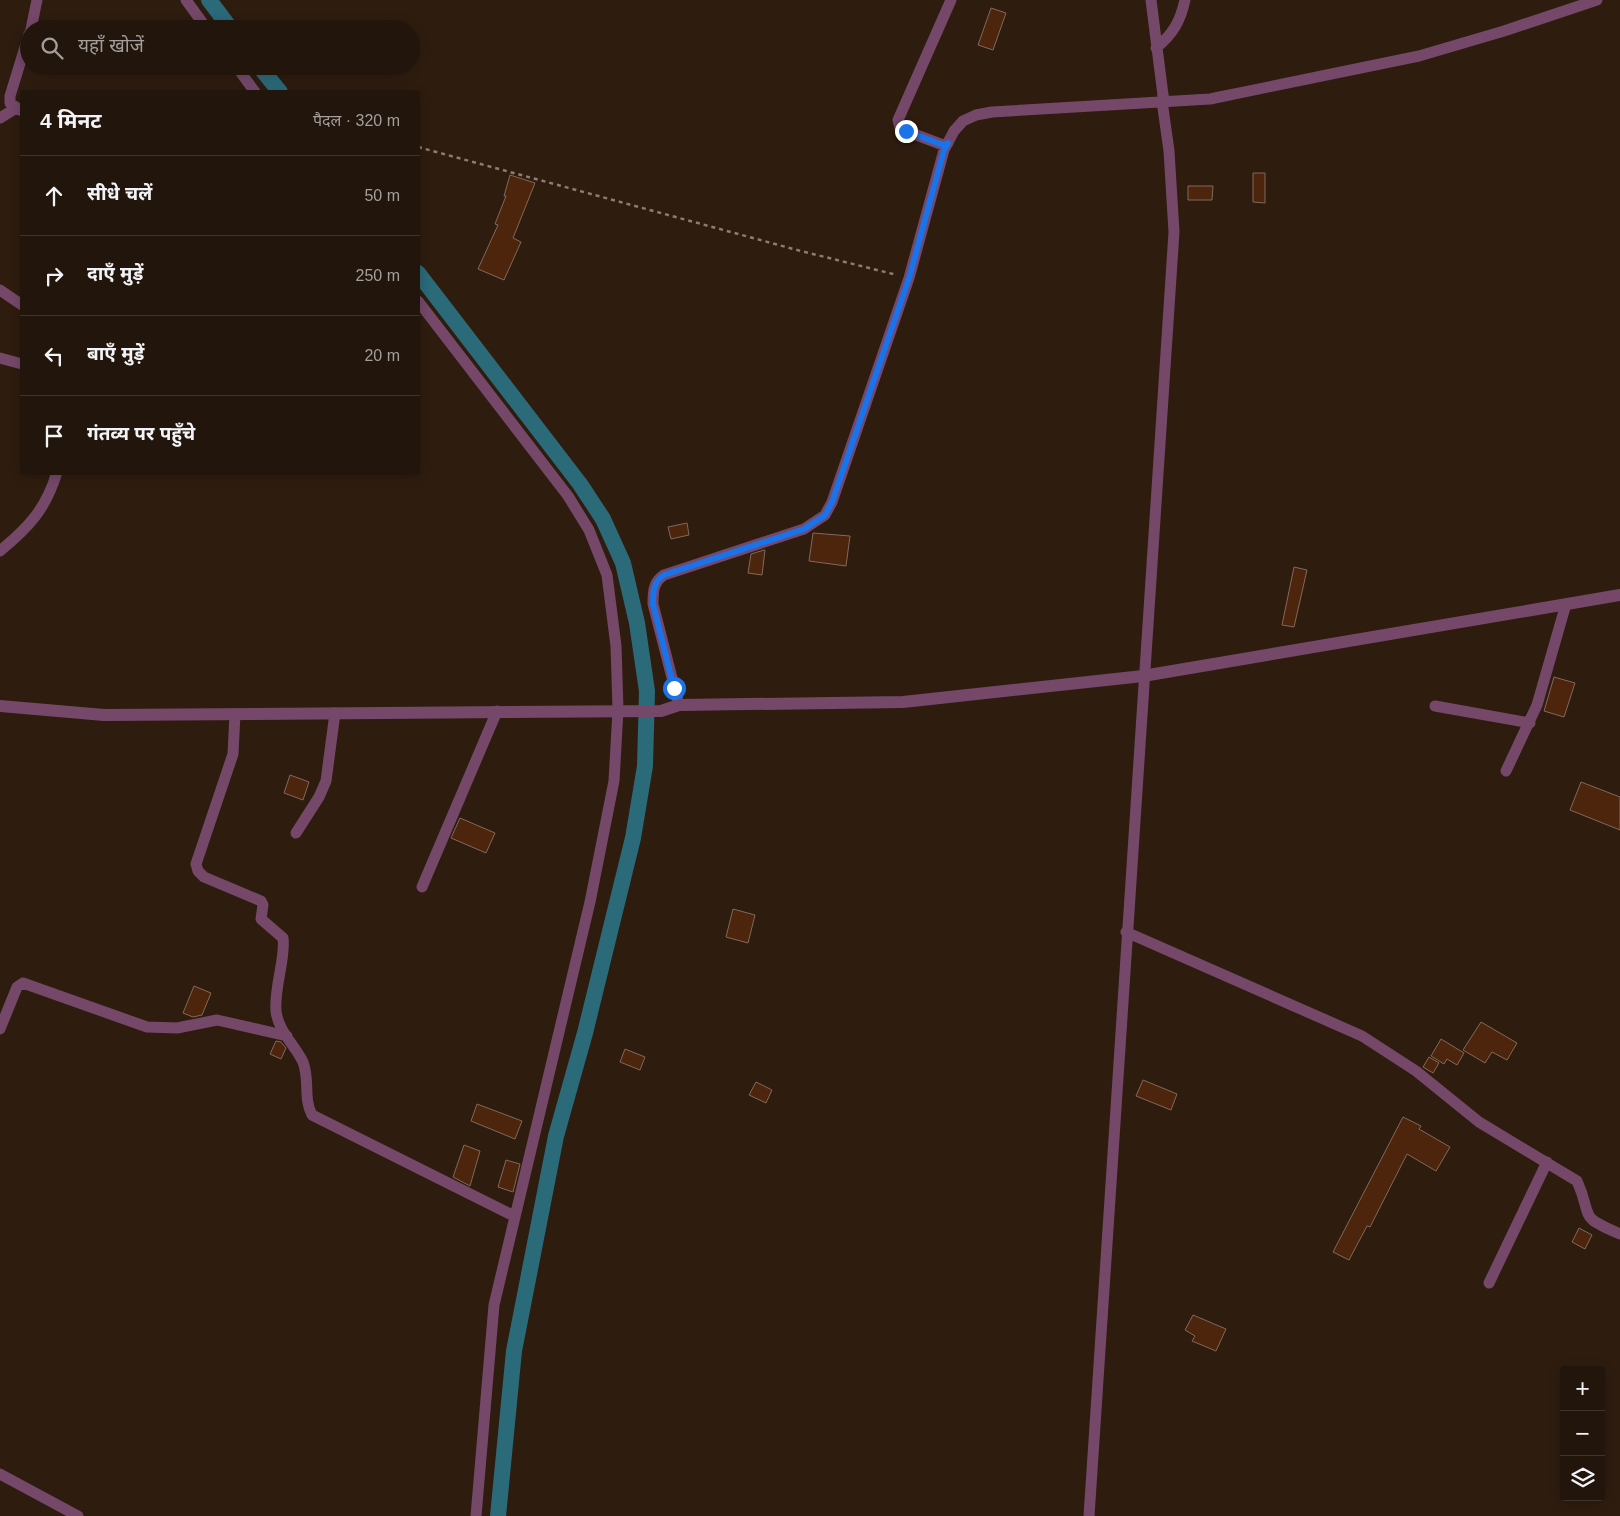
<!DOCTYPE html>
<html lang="hi">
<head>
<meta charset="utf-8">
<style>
	body { margin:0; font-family:Helvetica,"Noto Sans Devanagari",sans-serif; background:#2a1e14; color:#f1f3f6 }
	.controls { position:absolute; right:15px; bottom:15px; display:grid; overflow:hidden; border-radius:5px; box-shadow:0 2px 12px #0003 }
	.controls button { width:45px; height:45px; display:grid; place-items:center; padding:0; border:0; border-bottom:1px solid #3f342c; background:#22150b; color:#f1f3f6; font:25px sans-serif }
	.stop { position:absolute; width:15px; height:15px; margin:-11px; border:4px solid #1a73e8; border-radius:50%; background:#fff }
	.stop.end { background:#1a73e8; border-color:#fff; box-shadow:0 1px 5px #0008 }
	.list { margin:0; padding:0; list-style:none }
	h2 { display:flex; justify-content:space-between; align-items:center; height:65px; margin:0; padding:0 20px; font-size:21px }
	h2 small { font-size:16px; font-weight:400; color:#a29f9d }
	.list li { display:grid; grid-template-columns:32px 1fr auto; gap:15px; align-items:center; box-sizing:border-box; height:80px; padding:0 20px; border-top:1px solid #3f342c }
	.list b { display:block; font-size:19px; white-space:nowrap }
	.list em { font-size:16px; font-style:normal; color:#a29f9d }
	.icon { flex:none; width:28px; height:28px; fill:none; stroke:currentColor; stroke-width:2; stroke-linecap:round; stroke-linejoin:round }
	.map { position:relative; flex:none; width:1620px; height:1516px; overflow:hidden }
	.search { position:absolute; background:#22150b; box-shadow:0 2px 12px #0003; left:20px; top:20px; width:400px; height:55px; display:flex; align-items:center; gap:12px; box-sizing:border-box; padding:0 18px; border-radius:28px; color:#a29f9d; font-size:19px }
	.panel { position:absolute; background:#22150b; box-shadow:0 2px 12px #0003; left:20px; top:90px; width:400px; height:385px; border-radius:5px }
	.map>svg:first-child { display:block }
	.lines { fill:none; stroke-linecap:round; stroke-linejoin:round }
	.canal { stroke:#2b6a79; stroke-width:16 }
	.building { fill:#4c250c; stroke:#81695c }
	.path { stroke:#8c7c72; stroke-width:2.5; stroke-dasharray:4 4; stroke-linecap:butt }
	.minor { stroke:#75486a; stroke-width:11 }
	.tertiary { stroke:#75486a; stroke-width:12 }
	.minor-bridge { stroke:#75486a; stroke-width:11 }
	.route { stroke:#1a73e8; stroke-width:6 }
</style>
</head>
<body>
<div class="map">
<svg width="1620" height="1516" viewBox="0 0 1620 1516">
	<rect width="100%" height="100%" fill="#2e1c0f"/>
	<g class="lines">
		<path class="canal" d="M209,0L231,29
			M259,66L280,92
			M418,273L580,484L603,519L623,563L637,623L647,691L645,766L633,838L585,1033L556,1136L514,1351L498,1516"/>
	</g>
	<path class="building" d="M991,8L1006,13L993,50L978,45Z
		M1253,173H1265V203L1253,202Z
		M510,175L535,183L513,238L521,242L504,280L478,269L498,225L495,224L506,196H504Z
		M1188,186H1213L1212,200H1188Z
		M687,523L689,535L671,539L668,527Z
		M813,533L850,536L846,566L809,561Z
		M764,550H765L762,575L748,573L751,554Z
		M1294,567L1307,570L1294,627L1282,625Z
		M1554,677L1575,683L1564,717L1544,711Z
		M290,775L309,782L303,800L284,793Z
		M1581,782L1620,797V830L1570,810Z
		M460,818L495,833L486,853L451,838Z
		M733,909L755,915L748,943L726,937Z
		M194,986L211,993L202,1015L193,1017L183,1013Z
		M1481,1022L1517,1043L1507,1060L1492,1052L1485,1063L1463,1050Z
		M1441,1039L1464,1053L1457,1065L1447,1059L1444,1064L1431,1056Z
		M276,1041L281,1042L286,1048L281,1059L270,1054Z
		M625,1049L645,1057L640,1070L620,1062Z
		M1429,1057L1439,1063L1433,1073L1423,1067Z
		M1143,1080L1177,1094L1171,1110L1136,1096Z
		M756,1082L772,1090L766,1103L749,1095Z
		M477,1104L522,1121L515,1139L471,1121Z
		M1403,1117L1421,1126L1419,1129L1450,1147L1436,1171L1407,1154L1370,1227L1367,1226L1349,1260L1333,1252Z
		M464,1145L480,1151L470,1186L453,1177Z
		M506,1160L520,1164L513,1192L498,1187Z
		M1579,1228L1592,1235L1585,1249L1572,1242Z
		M1193,1315L1226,1329L1216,1351L1192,1341L1195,1336L1185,1330Z"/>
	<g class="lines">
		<path class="path" d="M418,147L797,250L897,275"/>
		<path class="minor" d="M186,0L207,29
			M1151,0L1163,95
			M31,29L37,0
			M1156,48C1173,34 1180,22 1185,0
			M236,66L255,92
			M22,111L10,103V96L29,34
			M0,118L16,108
			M948,143L943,145L906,131L900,128L898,120L951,0
			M0,290L22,305
			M418,301L568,496L589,530L607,575L616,646L618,710L614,781L590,902L494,1305L476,1516
			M0,358L22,364
			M0,551C29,527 46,509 57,472
			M679,705L653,604C653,592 653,582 664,575L804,529L825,515L832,502L909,278L944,150L954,131L963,121L976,115L992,112L1210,99L1419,56L1504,31L1597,0
			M1435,706L1530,723
			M235,714L233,754L196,864L198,871L204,877L261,901L263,905L261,919L283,938C286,957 274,987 276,1011C278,1031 295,1045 303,1062C310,1080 303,1098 312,1115L514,1216
			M1506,771L1537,705L1566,604
			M296,833L319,797L326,781L335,713
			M422,887L497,711
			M1126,932L1362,1036L1416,1071L1479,1122L1577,1181C1594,1219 1576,1215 1620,1234
			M0,1029L17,987L23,983L147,1027L177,1028L217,1020L287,1036
			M1489,1283L1547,1162
			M0,1474L78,1516
			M1089,1516L1174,232L1169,151L1162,101L1163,105"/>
		<path class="tertiary" d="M0,706L104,715L661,711L679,705L903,702L1143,676L1620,595"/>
		<path class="minor-bridge" d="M1163,95V105"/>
	</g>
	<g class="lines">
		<path class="route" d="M674,688L653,604C653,592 653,582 664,575L804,529L825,515L832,502L909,278L944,150L948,143L943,145L906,131"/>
	</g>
</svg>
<div class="controls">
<button>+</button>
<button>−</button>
<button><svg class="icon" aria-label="layers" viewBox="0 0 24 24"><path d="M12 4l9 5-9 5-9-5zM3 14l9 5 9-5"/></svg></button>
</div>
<div class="stop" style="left:674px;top:688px"></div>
<div class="stop end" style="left:906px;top:131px"></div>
<div class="search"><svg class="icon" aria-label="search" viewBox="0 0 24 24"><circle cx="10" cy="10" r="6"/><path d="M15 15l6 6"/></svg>यहाँ खोजें</div>
<section class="panel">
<h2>4 मिनट<small>पैदल · 320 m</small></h2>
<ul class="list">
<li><svg class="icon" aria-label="ahead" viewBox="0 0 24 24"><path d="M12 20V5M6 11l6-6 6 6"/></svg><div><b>सीधे चलें</b></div><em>50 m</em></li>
<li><svg class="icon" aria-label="right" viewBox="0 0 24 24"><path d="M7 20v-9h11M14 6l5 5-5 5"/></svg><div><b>दाएँ मुड़ें</b></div><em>250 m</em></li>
<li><svg class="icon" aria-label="left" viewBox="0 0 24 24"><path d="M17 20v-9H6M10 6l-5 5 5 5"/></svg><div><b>बाएँ मुड़ें</b></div><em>20 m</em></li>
<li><svg class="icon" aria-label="arrive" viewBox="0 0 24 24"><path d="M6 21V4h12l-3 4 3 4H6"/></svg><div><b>गंतव्य पर पहुँचे</b></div></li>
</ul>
</section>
</div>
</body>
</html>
